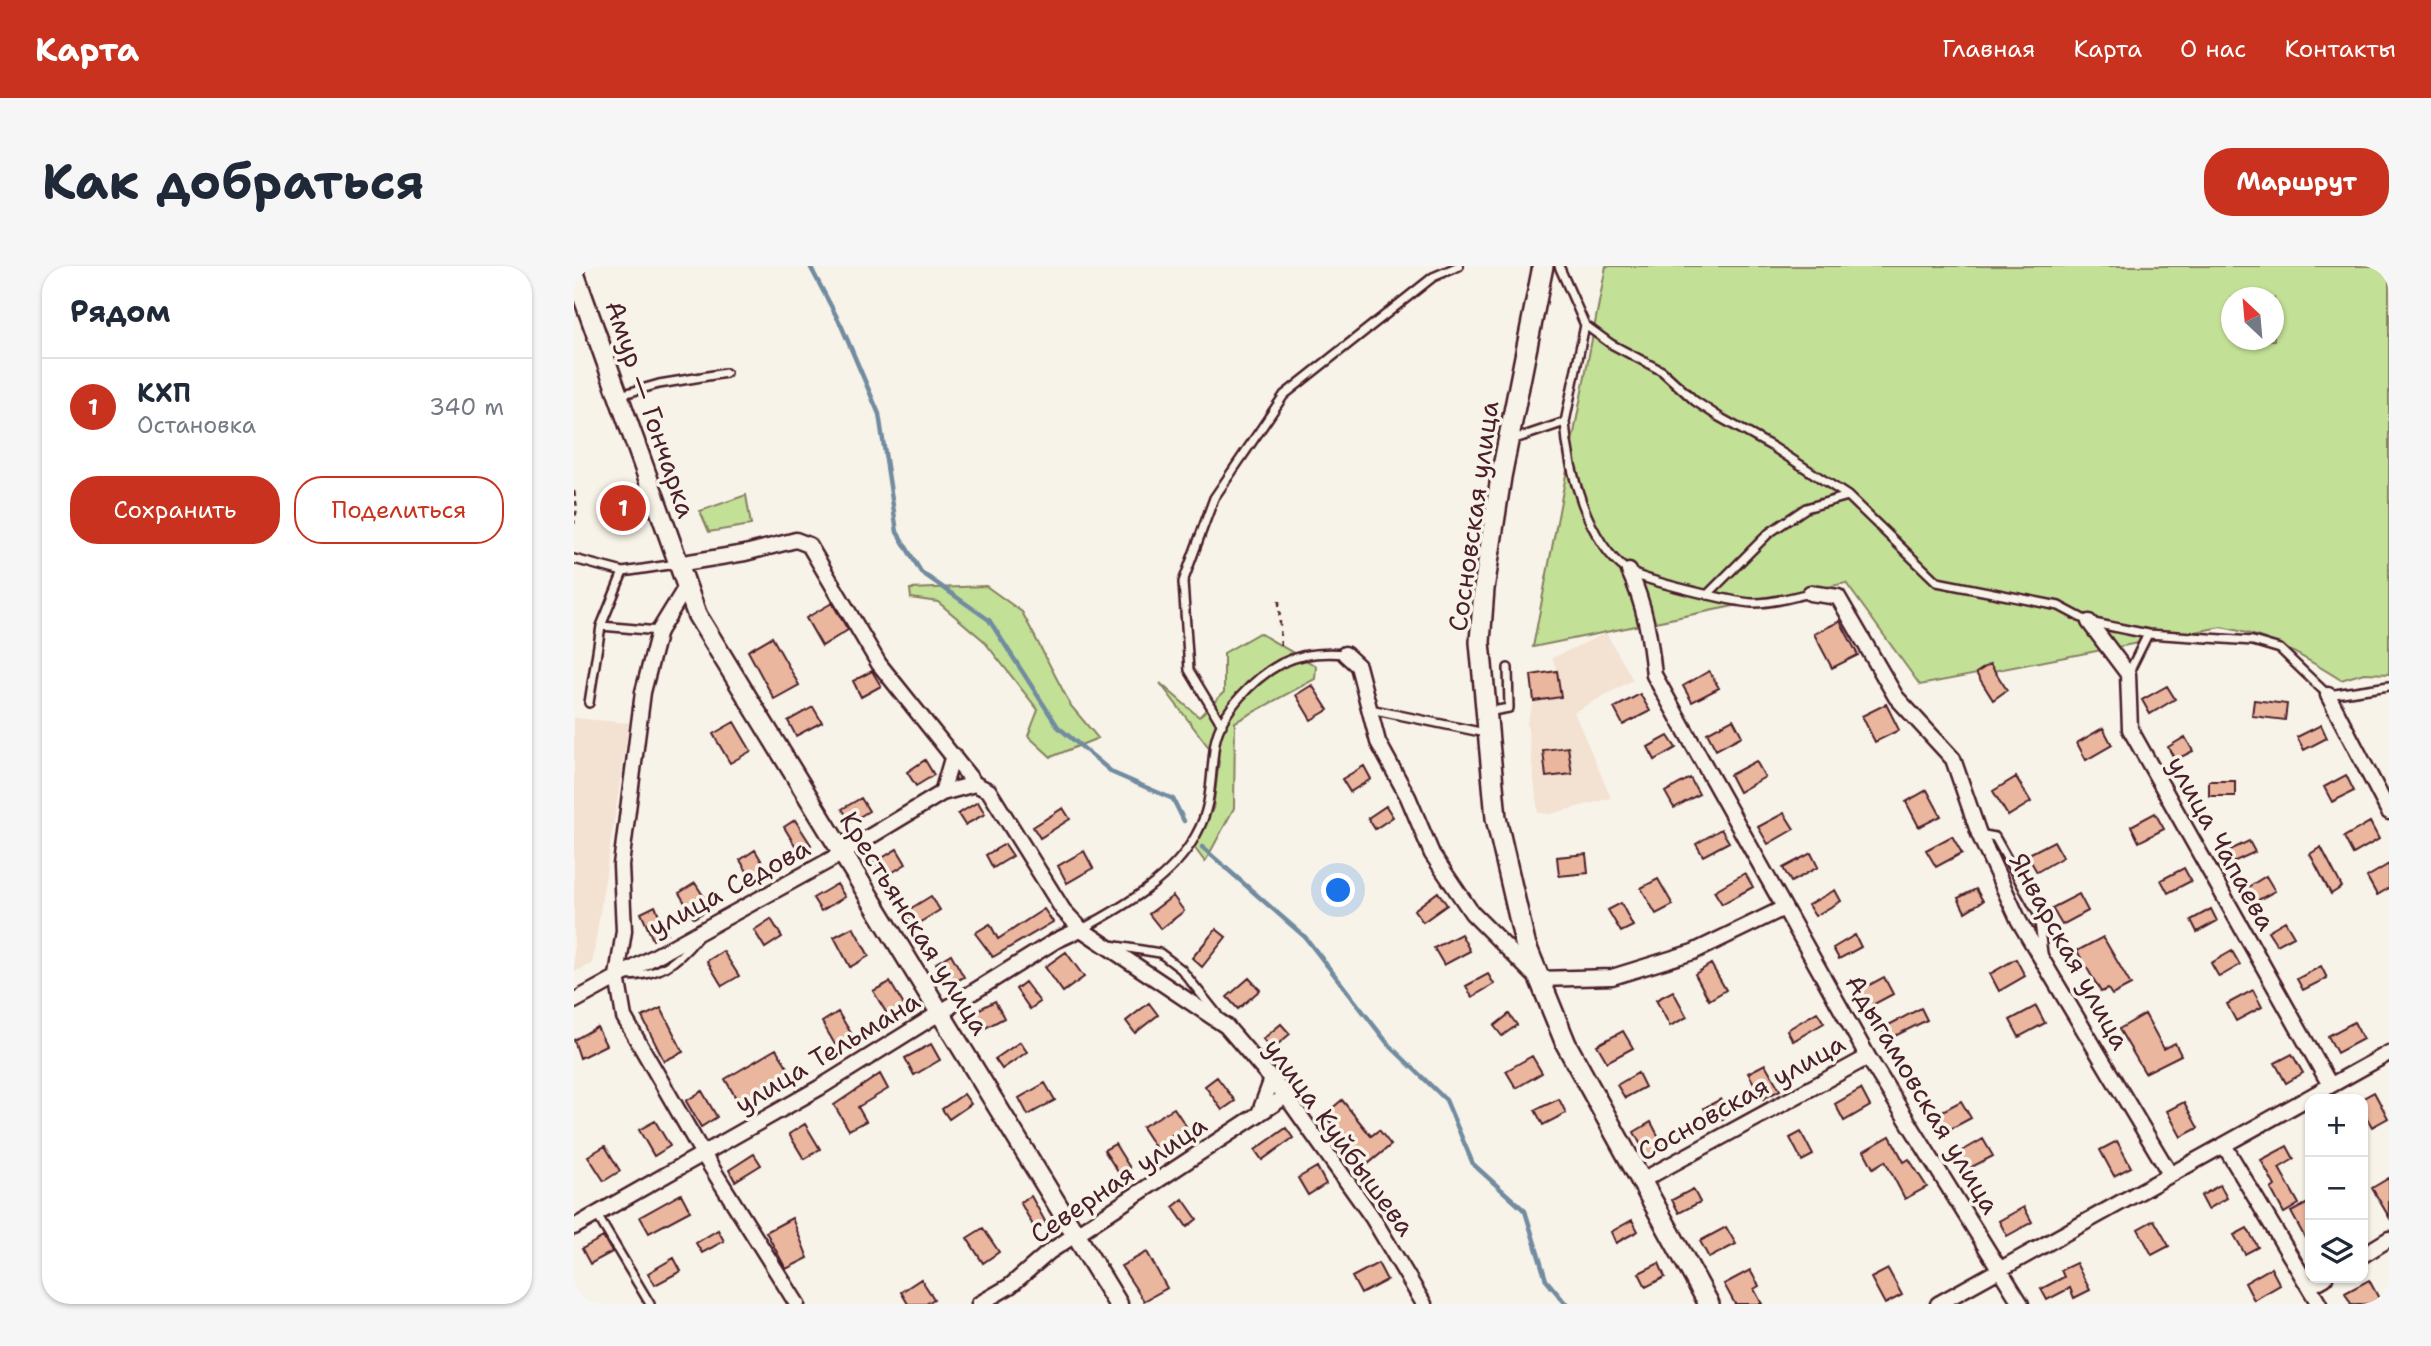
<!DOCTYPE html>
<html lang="ru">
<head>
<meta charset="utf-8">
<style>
	body { margin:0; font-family:"Shantell Sans",sans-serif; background:#f6f6f7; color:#1f2937 }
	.controls { position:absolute; right:21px; bottom:21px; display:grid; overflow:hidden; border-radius:14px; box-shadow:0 2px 5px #0004 }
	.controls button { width:63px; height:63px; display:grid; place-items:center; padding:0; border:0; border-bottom:2px solid #e0e1e3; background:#fff; color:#1f2937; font:35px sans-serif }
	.compass { position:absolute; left:1647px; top:21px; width:63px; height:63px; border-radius:50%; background:#fff; box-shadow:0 2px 5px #0004; rotate:334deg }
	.you { position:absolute; left:765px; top:625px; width:24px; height:24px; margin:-18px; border:5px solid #fff; border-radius:50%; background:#1a73e8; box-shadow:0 0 0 10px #1a73e833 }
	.badge { display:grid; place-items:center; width:46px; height:46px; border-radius:50%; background:#c8321e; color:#fff; font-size:23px; font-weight:700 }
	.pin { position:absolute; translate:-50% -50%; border:4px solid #fff; box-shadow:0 2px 7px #0006 }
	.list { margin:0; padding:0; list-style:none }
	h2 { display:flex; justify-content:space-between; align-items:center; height:91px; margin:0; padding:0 28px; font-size:30px }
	h2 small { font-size:23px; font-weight:400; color:#747a83 }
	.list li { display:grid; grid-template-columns:46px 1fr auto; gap:21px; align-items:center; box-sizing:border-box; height:98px; padding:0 28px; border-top:2px solid #e0e1e3 }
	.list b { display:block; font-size:26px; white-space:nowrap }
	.list p { margin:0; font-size:23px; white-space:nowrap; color:#747a83 }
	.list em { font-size:23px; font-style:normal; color:#747a83 }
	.actions { display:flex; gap:14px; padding:21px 28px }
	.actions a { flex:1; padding:16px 0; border:2px solid #c8321e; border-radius:28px; text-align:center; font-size:24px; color:#c8321e }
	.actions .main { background:#c8321e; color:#fff }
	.icon { flex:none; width:38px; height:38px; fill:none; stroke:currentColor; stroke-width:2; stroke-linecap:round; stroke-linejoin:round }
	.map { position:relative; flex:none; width:1815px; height:1038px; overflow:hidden; border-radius:28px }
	header { display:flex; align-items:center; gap:42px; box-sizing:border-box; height:98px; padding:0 35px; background:#c8321e; color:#fff }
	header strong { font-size:33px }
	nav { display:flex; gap:38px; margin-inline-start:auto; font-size:24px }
	.intro { display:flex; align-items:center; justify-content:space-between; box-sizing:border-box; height:168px; padding:0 42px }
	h1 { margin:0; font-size:49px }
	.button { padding:18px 32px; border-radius:28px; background:#c8321e; color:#fff; font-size:24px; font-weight:700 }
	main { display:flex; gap:42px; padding:0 42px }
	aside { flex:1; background:#fff; border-radius:28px; box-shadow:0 2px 5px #0004 }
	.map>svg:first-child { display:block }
	.built { fill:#f3e1d2 }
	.green { fill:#c3e097; stroke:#868061; stroke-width:2; fill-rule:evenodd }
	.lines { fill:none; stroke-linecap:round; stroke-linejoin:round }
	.stream { stroke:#728ba0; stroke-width:4.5 }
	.building { fill:#ebb69e; stroke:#4a1f2b; stroke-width:2 }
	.service-casing { stroke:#4a1f2b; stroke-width:12 }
	.minor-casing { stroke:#4a1f2b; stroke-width:19 }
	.tertiary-casing { stroke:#4a1f2b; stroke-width:23 }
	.secondary-casing { stroke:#4a1f2b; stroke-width:24 }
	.path { stroke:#4a1f2b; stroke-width:2.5; stroke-dasharray:5 5; stroke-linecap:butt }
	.service { stroke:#f7f3e8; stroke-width:7 }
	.minor { stroke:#f7f3e8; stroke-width:14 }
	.tertiary { stroke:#f7f3e8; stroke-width:18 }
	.secondary { stroke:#f7f3e8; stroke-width:19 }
	.labels { text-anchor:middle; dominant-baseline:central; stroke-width:7; stroke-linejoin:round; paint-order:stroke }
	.street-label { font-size:26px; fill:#4a1f2b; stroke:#f7f3e8 }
</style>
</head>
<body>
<header>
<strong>Карта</strong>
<nav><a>Главная</a><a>Карта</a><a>О нас</a><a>Контакты</a></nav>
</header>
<div class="intro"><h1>Как добраться</h1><a class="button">Маршрут</a></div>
<main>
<aside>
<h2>Рядом<small></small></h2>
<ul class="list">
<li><span class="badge">1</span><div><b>КХП</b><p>Остановка</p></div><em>340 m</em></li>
</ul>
<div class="actions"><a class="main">Сохранить</a><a>Поделиться</a></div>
</aside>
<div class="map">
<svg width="1815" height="1038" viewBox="0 0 1815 1038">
	<rect width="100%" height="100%" fill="#f7f3e8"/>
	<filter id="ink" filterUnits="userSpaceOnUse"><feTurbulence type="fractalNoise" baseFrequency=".0143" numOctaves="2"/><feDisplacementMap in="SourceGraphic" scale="14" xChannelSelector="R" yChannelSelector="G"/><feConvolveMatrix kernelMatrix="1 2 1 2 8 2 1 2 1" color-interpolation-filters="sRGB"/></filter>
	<g filter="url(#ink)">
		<path class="built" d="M1032,367L1059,414L1000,446L1037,532L976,548L964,547L953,456L960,435L957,409L983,405L978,392Z
			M0,452L55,457L18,698L0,706Z"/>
		<path class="green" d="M1032,0H1815V408L1790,407L1767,414C1727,389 1694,369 1647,361L1346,419L1272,317L959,381ZM1658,32H1700V74H1658Z
			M172,229L177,259L135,266L126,245Z
			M412,320L448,346L497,440L524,472L477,491L454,470L464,444L409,374L364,336L337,332L336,323Z
			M685,367L742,400L741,413L661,456L660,542L631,596L620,581L639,543L645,495L586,417L625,451L650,426V387Z"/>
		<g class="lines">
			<path class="stream" d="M236,0L267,59L305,148L323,266L347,306L415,354L484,461L539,507L599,533L610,555
				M628,581L731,671L815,779L872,834L899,898L951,945L972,1014L992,1038"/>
		</g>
		<path class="building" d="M258,337L274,364L248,380L232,352Z
			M1266,355L1284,389L1258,402L1240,368Z
			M198,371L225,419L200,433L174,385Z
			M1416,398L1433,424L1419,434L1402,407Z
			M298,405L307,420L287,431L279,415Z
			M983,405L987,431L960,435L957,409Z
			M1135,405L1145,422L1118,436L1109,420Z
			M738,419L754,444L737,454L722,429Z
			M1593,420L1601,433L1576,448L1568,434Z
			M1066,428L1076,445L1049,459L1040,442Z
			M1680,434L1713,438L1711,454L1678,450Z
			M1312,438L1325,464L1301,476L1288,450Z
			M239,441L248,456L222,470L214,455Z
			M1159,453L1168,470L1142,484L1133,467Z
			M160,456L177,485L156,497L139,468Z
			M1747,459L1753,472L1730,484L1723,471Z
			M1529,462L1538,479L1512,494L1503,477Z
			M1094,470L1102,482L1081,494L1074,481Z
			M1611,471L1619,485L1601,494L1594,481Z
			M994,481L998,508L972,511L969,484Z
			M351,494L360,509L342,520L333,506Z
			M1182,495L1191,511L1165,526L1156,509Z
			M790,500L797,513L776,526L768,513Z
			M1772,509L1780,525L1758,536L1750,521Z
			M1442,511L1457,536L1434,550L1419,525Z
			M1116,512L1125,528L1100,542L1091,526Z
			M1635,515H1661V530H1635Z
			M1353,524L1367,550L1345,561L1332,536Z
			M287,532L295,545L277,556L268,543Z
			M404,536L411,548L391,559L384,548Z
			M812,540L819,551L801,563L794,552Z
			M489,542L496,553L466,572L459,561Z
			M1210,547L1220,563L1194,578L1184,561Z
			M1581,547L1590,563L1565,576L1557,560Z
			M221,554L237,579L225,586L210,561Z
			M1796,556L1805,573L1779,588L1770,571Z
			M1147,563L1155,576L1129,590L1122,578Z
			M1378,570L1388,587L1362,601L1352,584Z
			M1480,575L1489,591L1463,606L1453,589Z
			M1675,575L1681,586L1657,597L1652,586Z
			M431,578L439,590L419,602L412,589Z
			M1747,581L1768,621L1757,628L1736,588Z
			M323,583L332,598L309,612L300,597Z
			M181,584L194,606L179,615L166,594Z
			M510,585L519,602L493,617L484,600Z
			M1237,587L1244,601L1217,616L1209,602Z
			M1012,588L1014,607L985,610L983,591Z
			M1815,598V622L1803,629L1793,611Z
			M1610,602L1617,615L1594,627L1587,614Z
			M1171,607L1179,621L1148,638L1140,625Z
			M1692,610L1701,625L1679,637L1671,623Z
			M1084,613L1099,639L1082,648L1067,622Z
			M121,617L137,642L120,652L105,627Z
			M263,618L271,631L247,645L239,632Z
			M1402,623L1409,635L1391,646L1384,632Z
			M1261,624L1267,635L1241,650L1234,639Z
			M864,626L873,639L849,656L840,644Z
			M1505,628L1514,645L1488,659L1478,642Z
			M357,630L366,644L340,660L331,646Z
			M599,630L610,645L587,663L575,648Z
			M1047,637L1059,660L1047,666L1034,644Z
			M81,640L93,667L79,674L67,647Z
			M470,643L479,656L419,691L401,667L416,658L424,673Z
			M1637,643L1643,655L1623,666L1617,654Z
			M197,653L208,671L191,682L180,664Z
			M1711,655L1720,670L1703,679L1694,665Z
			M279,661L295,690L276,701L260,671Z
			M642,663L652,671L628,701L618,692Z
			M887,668L896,685L870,699L860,682Z
			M1281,669L1287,681L1265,693L1259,682Z
			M1529,671L1557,719L1538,729L1534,723L1527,726L1503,685Z
			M149,685L165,710L148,720L133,695Z
			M1658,685L1666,699L1645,711L1637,697Z
			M492,686L510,711L489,726L471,701Z
			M377,688L390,711L375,719L362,697Z
			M1442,693L1451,710L1425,725L1416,708Z
			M1137,698L1152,724L1135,734L1121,708Z
			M1747,700L1753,712L1729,724L1723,713Z
			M914,708L920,718L898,731L892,720Z
			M1310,711L1319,728L1293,742L1284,725Z
			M675,712L686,724L664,743L653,731Z
			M316,716L331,741L315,751L299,725Z
			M451,716L466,736L456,743L442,723Z
			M1679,724L1688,741L1662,755L1653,738Z
			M1099,725L1113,751L1096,760L1082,734Z
			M421,735L430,752L404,766L394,749Z
			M575,737L584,749L561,767L552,755Z
			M1462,740L1471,757L1445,771L1436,754Z
			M87,742L109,786L90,795L68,751Z
			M1347,742L1353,754L1313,774L1307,763Z
			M264,746L280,772L263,782L248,756Z
			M1243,746L1250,757L1219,775L1213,764Z
			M935,748L943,759L928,770L920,760Z
			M1571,748L1590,783L1601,777L1607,789L1571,807L1545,763Z
			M1780,756L1789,773L1763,787L1754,770Z
			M707,758L716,768L698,783L689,773Z
			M23,761L32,779L6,792L0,774Z
			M1049,765L1059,782L1033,796L1023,779Z
			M446,776L453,786L428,803L421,793Z
			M357,778L366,794L340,809L331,792Z
			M202,783L218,808L166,839L151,813Z
			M1718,788L1729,807L1712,817L1701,797Z
			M958,790L968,807L942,822L932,805Z
			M1191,798L1206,824L1189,833L1174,807Z
			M1064,807L1071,821L1051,832L1043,819Z
			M306,808L314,823L284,841L292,855L275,864L260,839Z
			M643,811L661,835L648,844L631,820Z
			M471,817L481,834L454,849L445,832Z
			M1287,823L1296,840L1270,855L1261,838Z
			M128,825L143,851L127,861L112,835Z
			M1800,826L1814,852L1798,861L1789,845V832Z
			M390,828L397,838L375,853L368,843Z
			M985,833L992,847L969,859L961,844Z
			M1147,833L1156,849L1139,858L1130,842Z
			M768,834L797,870L805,864L817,879L794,898L750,849Z
			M1387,835L1397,852L1371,866L1361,849Z
			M1610,836L1624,862L1607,871L1593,845Z
			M600,842L612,860L592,873L594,877L583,884L568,861Z
			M81,855L96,880L80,890L65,864Z
			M1077,856L1091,883L1074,892L1060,866Z
			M231,858L246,883L230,893L215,868Z
			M712,862L719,872L688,894L681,884Z
			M1227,866L1239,889L1228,895L1216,872Z
			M1316,870L1330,896L1335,893L1353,921L1331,933L1311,895L1299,902L1290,885Z
			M1409,873L1419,890L1392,904L1383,888Z
			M1543,875L1557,901L1540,910L1526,884Z
			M541,878L556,902L546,909L530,884Z
			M31,880L46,905L30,915L14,890Z
			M1713,880L1720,893L1705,902L1725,938L1710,947L1697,923L1701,920L1687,894Z
			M180,888L187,899L161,915L155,904Z
			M743,901L752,918L734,929L724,912Z
			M1815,912V951L1798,922Z
			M1646,919L1653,932L1634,943L1627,930Z
			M1119,923L1126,936L1105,947L1098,934Z
			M107,928L116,945L75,967L66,951Z
			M457,930L472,957L461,963L446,936Z
			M609,933L623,953L613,961L599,941Z
			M1736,936V981L1717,946Z
			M1450,941L1458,956L1433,970L1425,955Z
			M218,952L234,992L212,1003L192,966Z
			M1058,954L1064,965L1042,977L1037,966Z
			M1580,954L1595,980L1578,989L1564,963Z
			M1152,961L1162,978L1135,992L1126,975Z
			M409,962L425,986L409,997L393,972Z
			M1673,962L1684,981L1671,988L1660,969Z
			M144,964L150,975L128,987L122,977Z
			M29,971L38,986L16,998L8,983Z
			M573,986L593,1022L570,1035L547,1000Z
			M100,992L107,1005L81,1019L74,1007Z
			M804,997L813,1014L787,1028L778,1011Z
			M1085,997L1091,1011L1072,1021L1065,1007Z
			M1502,997L1516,1024L1500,1032L1496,1022L1473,1034L1467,1023L1490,1011L1487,1004Z
			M1697,1002L1706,1019L1680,1034L1671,1017Z
			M1314,1003L1328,1029L1311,1038L1297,1012Z
			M1176,1004L1185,1020L1180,1023L1188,1038H1161L1150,1018Z
			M347,1013L360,1033L352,1038H334L327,1026Z
			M1795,1014L1808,1038H1777L1771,1027Z"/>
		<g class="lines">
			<g class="service-casing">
				<path id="service" d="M1011,59L1037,78L1088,105L1121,135L1145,151L1199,181L1274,230L1363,316L1485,340L1515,356L1574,368L1679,375L1706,383L1754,429L1815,420
					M46,129L85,118L152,107
					M991,156C994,203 1013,276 1054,305C1068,314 1159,336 1178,337C1196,338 1218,331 1236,327
					M938,174L991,156L1011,59L985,0
					M0,293L49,306L102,298
					M1133,329L1195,267L1232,242L1274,230
					M27,360L49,306
					M1554,408L1574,368
					M15,437L27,360L85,365
					M796,443L911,467
					M913,446L935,442L934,402
					M648,459L615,404L609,316L640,232L710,129L859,11L885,0
					M1405,568L1421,571L1464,648L1469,687
					M508,663C549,641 599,612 622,569C639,539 636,510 641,477C647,445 680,412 708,397C728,387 750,386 771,388
					M536,679L586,687L607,703L643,748
					M51,710C84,710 102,698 123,672
					M23,949L76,1038"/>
			</g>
			<g class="minor-casing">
				<path id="minor" d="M103,298L171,287L222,274L235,279L305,398L401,518L415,525L489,644L507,663L652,760L712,830L798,951L850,1038
					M1055,305C1071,339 1076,371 1080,409L1294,791L1447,1038
					M112,321L85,365L69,426L47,599L50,665L43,710L50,751L129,888L223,1038
					M1236,327L1264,331L1322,431L1379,493L1405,568L1445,655L1596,908
					M1515,356L1554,408L1556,463L1756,819
					M771,388L784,400L804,476L834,531L858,588L898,647L964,713L1038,711L1119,686L1210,642
					M1754,429L1815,546
					M368,527L379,489
					M0,735L267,588L368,527L401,518
					M685,848L698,813
					M1650,879L1745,1038
					M1065,916L1294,791
					M0,961L245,822L481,675L507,663
					M1789,989L1815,973
					M1735,1021L1751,1012
					M405,1038L436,1020L475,986L712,830
					M1364,1038L1815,787"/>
			</g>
			<g class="tertiary-casing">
				<path id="tertiary" d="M0,6L123,349L544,1038"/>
			</g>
			<g class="secondary-casing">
				<path id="secondary" d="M969,0L927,211L910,323L906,376L922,552L951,677L992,778L1135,1038"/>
			</g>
			<path class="path" d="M0,225L3,242L0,258
				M705,335L707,384"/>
			<use href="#service" class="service"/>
			<use href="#minor" class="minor"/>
			<use href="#tertiary" class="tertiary"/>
			<use href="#secondary" class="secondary"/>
		</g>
	</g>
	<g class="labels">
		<g class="street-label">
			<text transform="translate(77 143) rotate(71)">Амур — Гончарка</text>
			<text transform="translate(899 250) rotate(-82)">Сосновская улица</text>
			<text transform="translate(1648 577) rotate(61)">улица Чапаева</text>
			<text transform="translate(155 621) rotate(-28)">улица Седова</text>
			<text transform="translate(341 657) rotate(58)">Крестьянская улица</text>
			<text transform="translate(1496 685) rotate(61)">Январская улица</text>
			<text transform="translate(253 786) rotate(-31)">улица Тельмана</text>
			<text transform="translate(1349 828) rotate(59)">Адыгамовская улица</text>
			<text transform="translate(1167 831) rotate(-29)">Сосновская улица</text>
			<text transform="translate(766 871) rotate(54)">улица Куйбышева</text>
			<text transform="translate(544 913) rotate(-34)">Северная улица</text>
		</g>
	</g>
</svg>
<div class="controls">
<button>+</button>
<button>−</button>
<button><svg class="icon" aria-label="layers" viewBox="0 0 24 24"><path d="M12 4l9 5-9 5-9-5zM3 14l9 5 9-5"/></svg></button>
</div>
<svg class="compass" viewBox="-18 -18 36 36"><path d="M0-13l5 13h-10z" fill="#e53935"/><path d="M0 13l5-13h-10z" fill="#747a83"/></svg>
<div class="you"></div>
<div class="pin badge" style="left:49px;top:242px">1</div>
</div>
</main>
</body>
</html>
